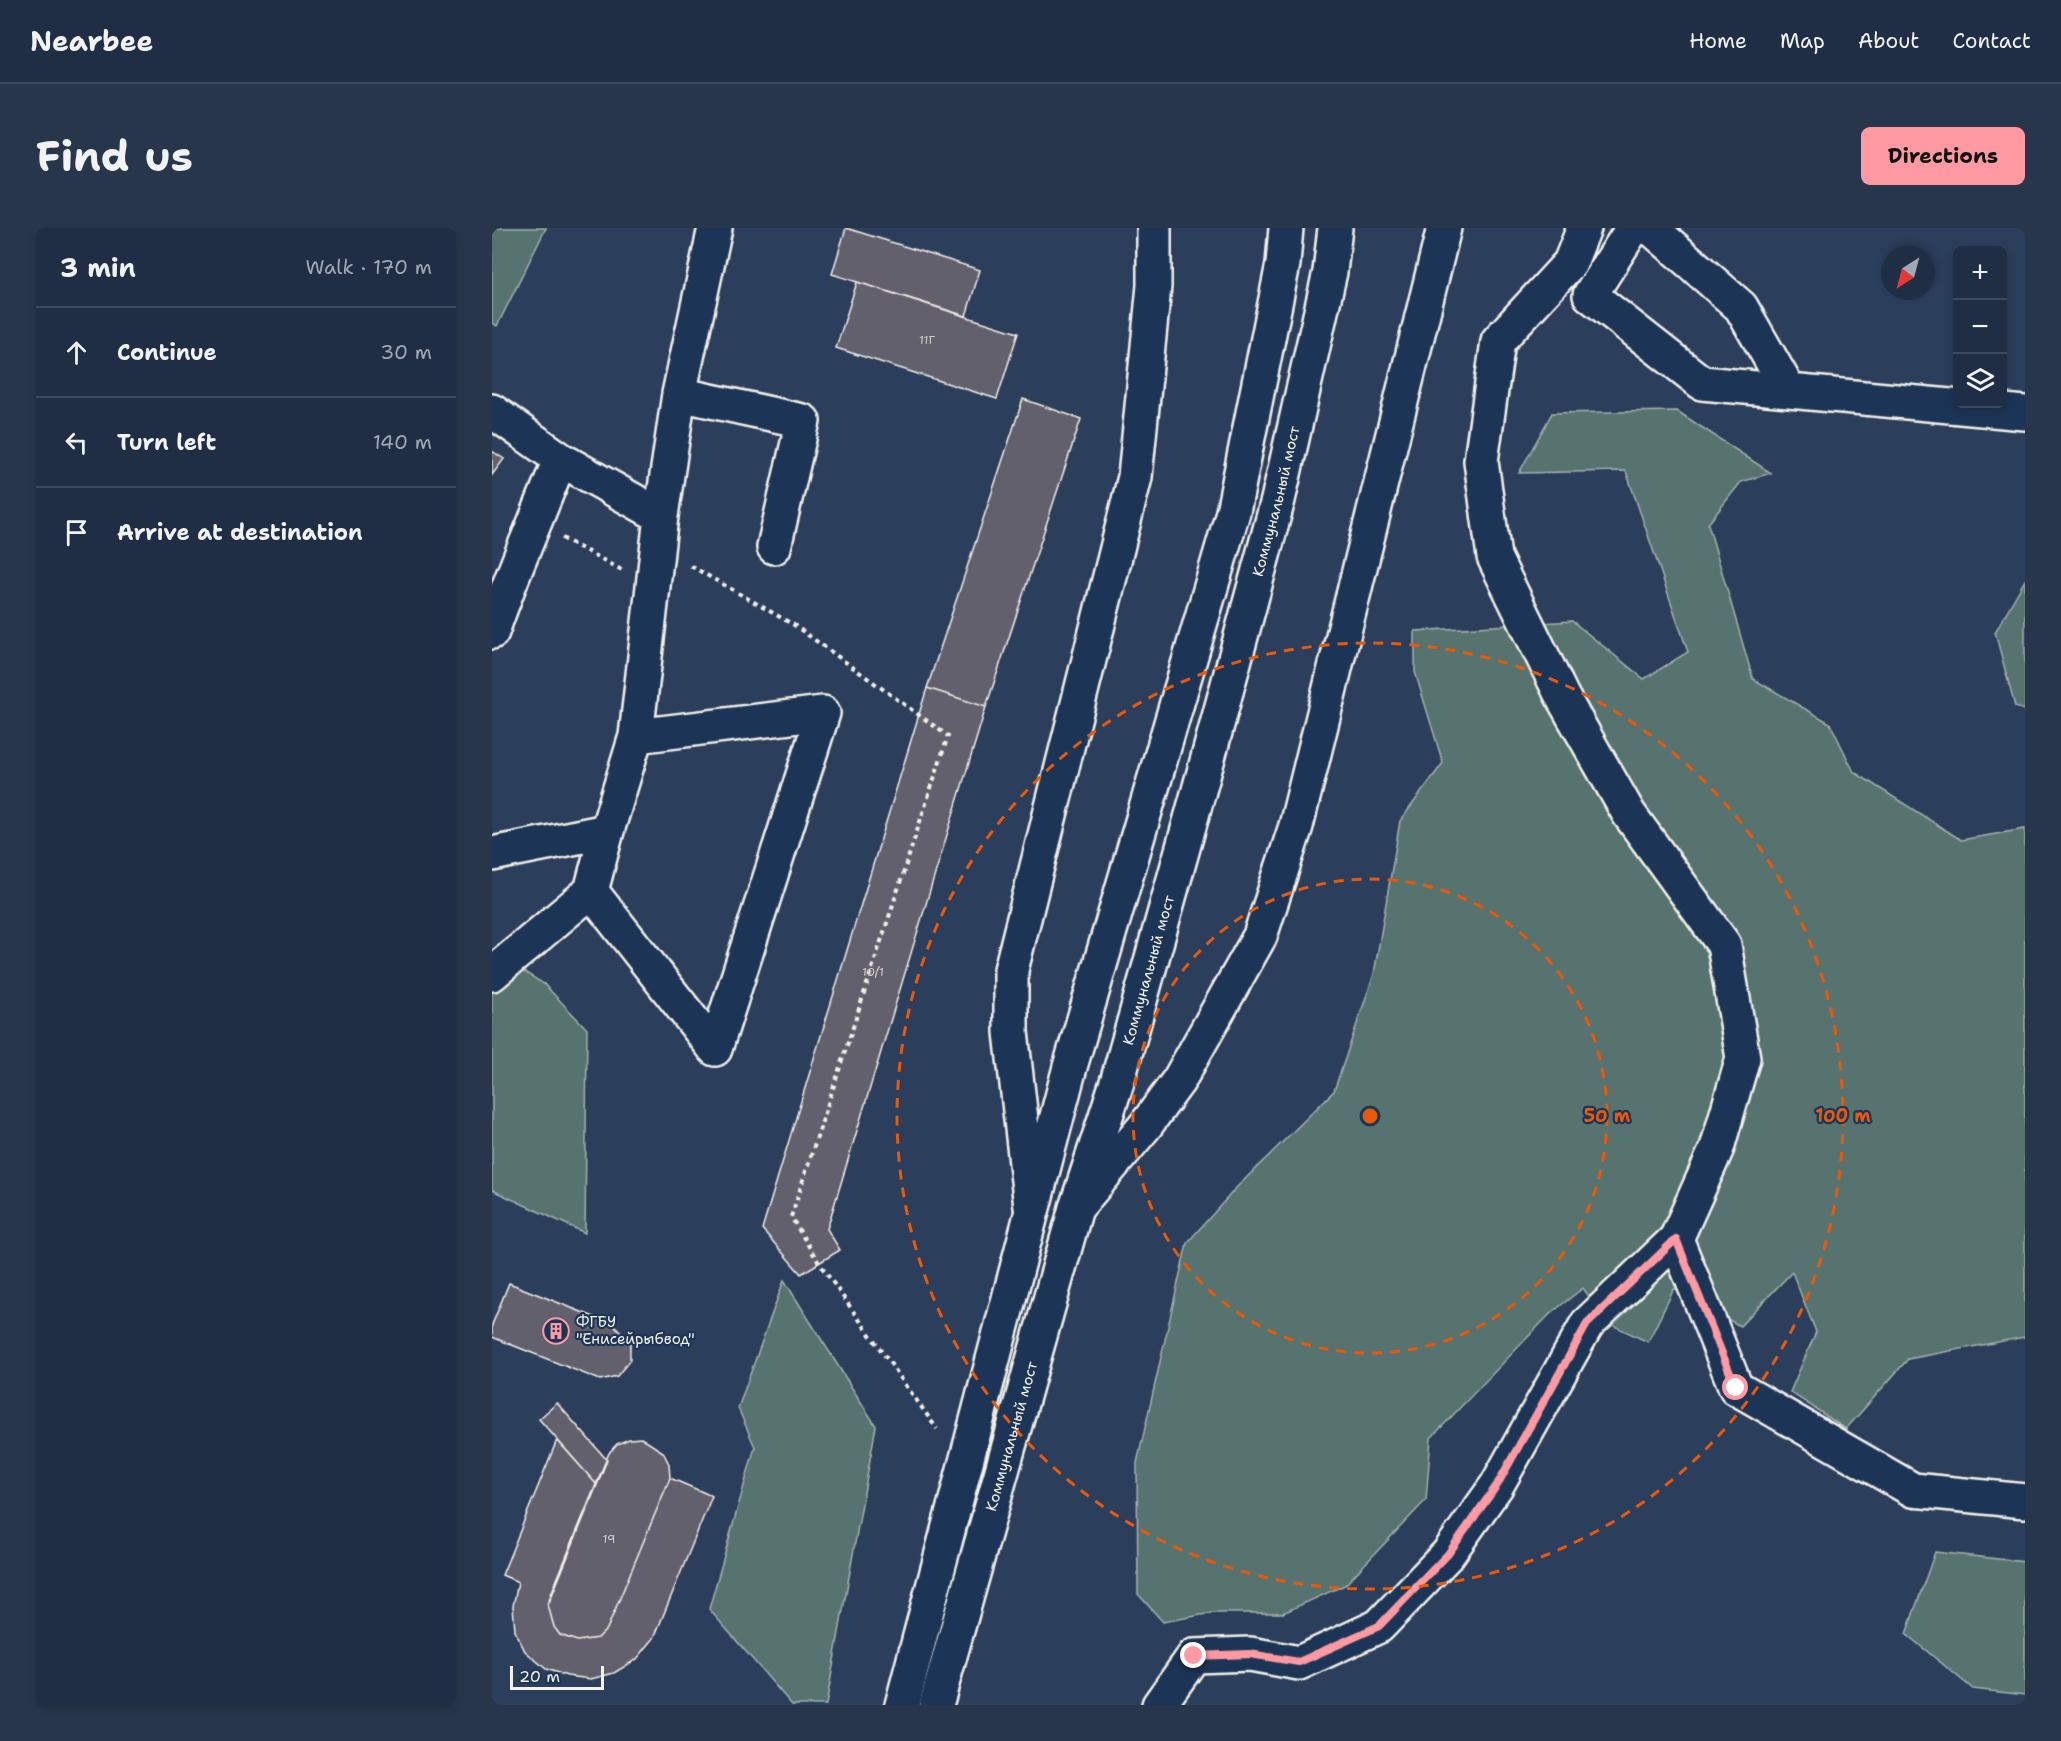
<!DOCTYPE html>
<html lang="en">
<head>
<meta charset="utf-8">
<style>
	body { margin:0; font-family:"Shantell Sans",sans-serif; background:#28364c; color:#f1f3f6 }
	.controls { position:absolute; right:18px; top:18px; display:grid; overflow:hidden; border-radius:9px; box-shadow:0 3px 9px #0003 }
	.controls button { width:54px; height:54px; display:grid; place-items:center; padding:0; border:0; border-bottom:2px solid #3d4a5e; background:#202e45; color:#f1f3f6; font:30px sans-serif }
	.compass { position:absolute; left:1389px; top:18px; width:54px; height:54px; border-radius:50%; background:#202e45; box-shadow:0 3px 9px #0003; rotate:216deg }
	.scale { position:absolute; left:18px; bottom:15px; width:94px; box-sizing:border-box; padding-left:6px; border:3px solid #f4f1e8; border-top:0; font-size:16px; line-height:21px; white-space:nowrap; color:#f4f1e8; -webkit-text-stroke:4px #1d3557; paint-order:stroke }
	.stop { position:absolute; width:18px; height:18px; margin:-14px; border:4px solid #ff9aa2; border-radius:50%; background:#fff }
	.stop.end { background:#ff9aa2; border-color:#fff; box-shadow:0 2px 6px #0008 }
	.list { margin:0; padding:0; list-style:none }
	h2 { display:flex; justify-content:space-between; align-items:center; height:78px; margin:0; padding:0 24px; font-size:26px }
	h2 small { font-size:20px; font-weight:400; color:#a2a8b3 }
	.list li { display:grid; grid-template-columns:39px 1fr auto; gap:18px; align-items:center; box-sizing:border-box; height:90px; padding:0 24px; border-top:2px solid #3d4a5e }
	.list b { display:block; font-size:22px; white-space:nowrap }
	.list em { font-size:20px; font-style:normal; color:#a2a8b3 }
	.icon { flex:none; width:33px; height:33px; fill:none; stroke:currentColor; stroke-width:2; stroke-linecap:round; stroke-linejoin:round }
	.map { position:relative; flex:none; width:1533px; height:1477px; overflow:hidden; border-radius:9px }
	header { display:flex; align-items:center; gap:36px; box-sizing:border-box; height:84px; padding:0 30px; background:#202e45; border-bottom:2px solid #3d4a5e }
	header strong { font-size:28px }
	nav { display:flex; gap:33px; margin-inline-start:auto; font-size:21px }
	.intro { display:flex; align-items:center; justify-content:space-between; box-sizing:border-box; height:144px; padding:0 36px }
	h1 { margin:0; font-size:42px }
	.button { padding:15px 27px; border-radius:9px; background:#ff9aa2; color:#111; font-size:21px; font-weight:700 }
	main { display:flex; gap:36px; padding:0 36px }
	aside { flex:1; background:#202e45; border-radius:9px; box-shadow:0 3px 9px #0003 }
	.map>svg:first-child { display:block }
	.green { fill:#577370; stroke:#a6b2ac; stroke-width:1.5 }
	.building { fill:#63616e; stroke:#f4f1e8; stroke-width:1.5 }
	.lines { fill:none; stroke-linecap:round; stroke-linejoin:round }
	.minor-casing { stroke:#f4f1e8; stroke-width:38 }
	.major-casing { stroke:#f4f1e8; stroke-width:38 }
	.highway-casing { stroke:#f4f1e8; stroke-width:38 }
	.path { stroke:#f4f1e8; stroke-width:4; stroke-dasharray:4.5 4.5; stroke-linecap:butt }
	.minor { stroke:#1d3557; stroke-width:33 }
	.major { stroke:#1d3557; stroke-width:33 }
	.highway { stroke:#1d3557; stroke-width:33 }
	.route { stroke:#ff9aa2; stroke-width:8 }
	.ring { fill:none; stroke:#e8590c; stroke-width:3; stroke-dasharray:10 8 }
	.labels { text-anchor:middle; dominant-baseline:central; stroke-width:4.5; stroke-linejoin:round; paint-order:stroke }
	.number-label { font-size:12px; fill:#d0cdca }
	.street-label { font-size:15px; fill:#f4f1e8; stroke:#1d3557 }
	.poi-label { font-size:15px; fill:#f4f1e8; stroke:#1d3557; text-anchor:start }
	.centre { fill:#e8590c; stroke:#1d3557; stroke-width:3 }
	.ring-label { font-size:18px; text-anchor:middle; font-weight:bold; fill:#e8590c; stroke:#1d3557; stroke-width:4.5; stroke-linejoin:round; paint-order:stroke }
</style>
</head>
<body>
<header>
<strong>Nearbee</strong>
<nav><a>Home</a><a>Map</a><a>About</a><a>Contact</a></nav>
</header>
<div class="intro"><h1>Find us</h1><a class="button">Directions</a></div>
<main>
<aside>
<h2>3 min<small>Walk · 170 m</small></h2>
<ul class="list">
<li><svg class="icon" aria-label="ahead" viewBox="0 0 24 24"><path d="M12 20V5M6 11l6-6 6 6"/></svg><div><b>Continue</b></div><em>30 m</em></li>
<li><svg class="icon" aria-label="left" viewBox="0 0 24 24"><path d="M17 20v-9H6M10 6l-5 5 5 5"/></svg><div><b>Turn left</b></div><em>140 m</em></li>
<li><svg class="icon" aria-label="arrive" viewBox="0 0 24 24"><path d="M6 21V4h12l-3 4 3 4H6"/></svg><div><b>Arrive at destination</b></div></li>
</ul>
</aside>
<div class="map">
<svg width="1533" height="1477" viewBox="0 0 1533 1477">
	<rect width="100%" height="100%" fill="#2b3e5c"/>
	<filter id="ink" filterUnits="userSpaceOnUse"><feTurbulence type="fractalNoise" baseFrequency=".0167" numOctaves="2"/><feDisplacementMap in="SourceGraphic" scale="12" xChannelSelector="R" yChannelSelector="G"/><feConvolveMatrix kernelMatrix="1 2 1 2 8 2 1 2 1" color-interpolation-filters="sRGB"/></filter>
	<g filter="url(#ink)">
		<path class="green" d="M0,0H54L5,98L0,95Z
			M1185,183L1279,245L1249,254L1216,296L1261,451L1338,495L1362,544L1469,612L1533,601V1109L1416,1131L1354,1201L1298,1164L1324,1104L1300,1044L1248,1098L1182,1061L1156,1114L1116,1095L1091,1060L1058,1086L939,1210L934,1272L853,1357L791,1385H720L671,1394L646,1366L645,1235L695,1015L744,960L842,863L882,746L908,593L951,535L923,444V403L1080,393L1152,451L1196,424L1134,243L1027,245L1060,185Z
			M1533,352V482L1523,479L1503,404Z
			M0,724L52,756L95,801L93,1005L0,962Z
			M292,1052L384,1198L334,1477H300L217,1381L263,1219L246,1180Z
			M1443,1324L1533,1334V1467L1481,1461L1414,1406Z"/>
		<path class="building" d="M354,0L488,42L474,88L340,46Z
			M365,54L526,105L505,171L344,120Z
			M531,171L589,191L494,479L435,460Z
			M0,223L12,231L0,247Z
			M435,460L494,479L335,1001L348,1022L309,1046L270,1001Z
			M17,1055L122,1097L138,1113V1132L125,1148L108,1152L0,1109V1097Z
			M65,1175L115,1232L105,1257L47,1191Z
			M149,1210L171,1224L177,1236L178,1250L115,1401L106,1410L85,1413L68,1407L62,1399L56,1377L59,1366L117,1225L125,1216L137,1211Z
			M65,1212L105,1257L56,1377L62,1399L68,1407L85,1413L106,1410L115,1401L178,1250L220,1268L162,1410L145,1431L122,1445L99,1451L75,1448L54,1441L33,1423L23,1403L21,1378L26,1354L10,1347Z"/>
		<g class="lines">
			<g class="minor-casing">
				<path id="minor" d="M1141,0L1098,67L1210,155L1297,163
					M1159,0L1249,79L1297,163L1533,185
					M187,166L311,193L282,319
					M0,183L68,231L169,288
					M0,404C20,345 46,289 68,231
					M144,508L331,485L223,821
					M0,626L115,603L144,508L169,288L187,166L223,0
					M99,663L223,821
					M0,746L99,663L115,603
					M1184,1011L1244,1160L1421,1262L1533,1273
					M667,1477L702,1428L758,1426L807,1435L887,1398L956,1326L1005,1257L1095,1096L1184,1011L1225,920L1251,830L1232,717L1137,586L1071,470L1002,329L989,233L1006,113L1078,35L1092,0"/>
			</g>
			<g class="major-casing">
				<path id="major" d="M539,979L519,804V742L643,249L662,58V0
					M584,980L654,897L687,852L768,708L804,598L952,0"/>
			</g>
			<g class="highway-casing">
				<g id="highway">
					<path d="M410,1477L578,839L741,284L791,36L794,0"/>
					<path id="s1" d="M444,1477L584,980L626,851L713,541L786,272L838,44L843,0"/>
				</g>
			</g>
			<path class="path" d="M70,310L130,342
				M199,338L302,397L456,508L299,989L327,1035L445,1201"/>
			<use href="#minor" class="minor"/>
			<use href="#major" class="major"/>
			<use href="#highway" class="highway"/>
		</g>
	</g>
	<g class="lines" filter="url(#ink)">
		<path class="route" d="M702,1428L758,1426L807,1434L887,1398L956,1326L1005,1257L1095,1096L1184,1011L1244,1160"/>
	</g>
	<g class="ring">
		<circle cx="878" cy="888" r="237"/>
		<circle cx="878" cy="888" r="473"/>
	</g>
	<defs>
		<g id="building-ring" transform="scale(1.35)"><circle r="9.5" fill="#1d3557" stroke="#ff9aa2" stroke-width="1.5"/><path d="M-4-6H4V6H1V3H-1V6H-4ZM-2.5-4.3h1.7v1.8h-1.7ZM.8-4.3h1.7v1.8H.8ZM-2.5-1h1.7V.8h-1.7ZM.8-1h1.7V.8H.8Z" fill="#ff9aa2"/></g>
	</defs>
	<g fill-rule="evenodd">
		<use href="#building-ring" x="64" y="1103"/>
	</g>
	<g class="labels">
		<g class="number-label">
			<text x="435" y="112">11Г</text>
			<text x="381" y="744">10/1</text>
			<text x="117" y="1311">19</text>
		</g>
		<g class="street-label">
			<text stroke="none"><textPath href="#s1" startOffset="1251">Коммунальный мост</textPath></text>
			<text stroke="none"><textPath href="#s1" startOffset="765">Коммунальный мост</textPath></text>
			<text stroke="none"><textPath href="#s1" startOffset="279">Коммунальный мост</textPath></text>
		</g>
		<g class="poi-label">
			<text x="84" y="1094">ФГБУ<tspan x="84" dy="17">"Енисейрыбвод"</tspan></text>
		</g>
	</g>
	<circle cx="878" cy="888" r="9" class="centre"/>
	<g class="ring-label">
		<text x="1115" y="894">50 m</text>
		<text x="1351" y="894">100 m</text>
	</g>
</svg>
<div class="controls">
<button>+</button>
<button>−</button>
<button><svg class="icon" aria-label="layers" viewBox="0 0 24 24"><path d="M12 4l9 5-9 5-9-5zM3 14l9 5 9-5"/></svg></button>
</div>
<svg class="compass" viewBox="-18 -18 36 36"><path d="M0-13l5 13h-10z" fill="#e53935"/><path d="M0 13l5-13h-10z" fill="#a2a8b3"/></svg>
<div class="scale">20 m</div>
<div class="stop" style="left:1244px;top:1160px"></div>
<div class="stop end" style="left:702px;top:1428px"></div>
</div>
</main>
</body>
</html>
